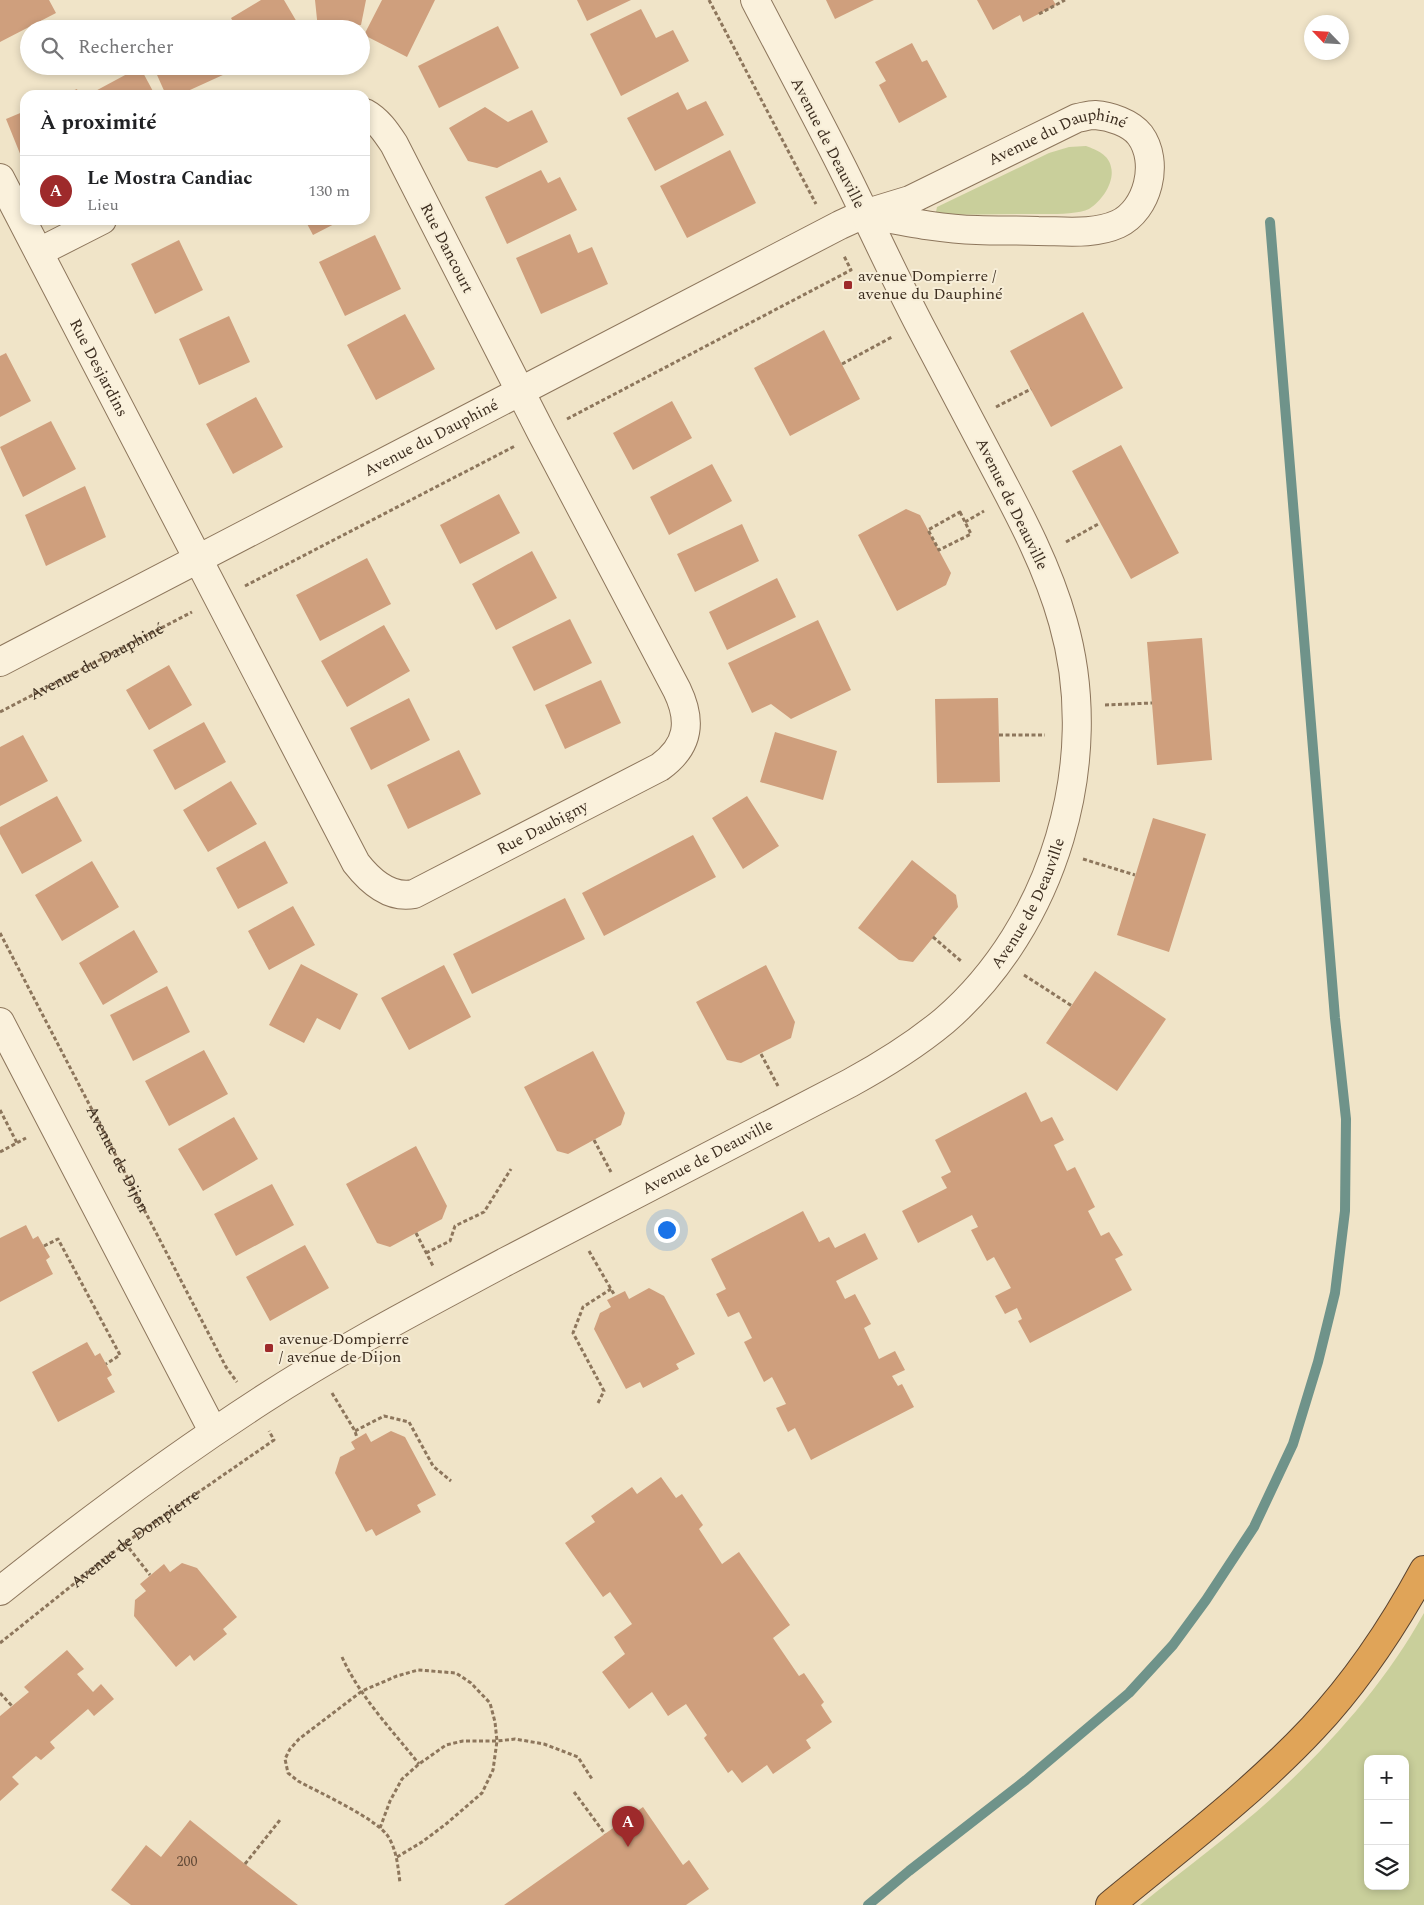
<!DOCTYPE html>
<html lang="fr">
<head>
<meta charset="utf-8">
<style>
	body { margin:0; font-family:Spectral,serif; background:#f6f6f6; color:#202124 }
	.controls { position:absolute; right:15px; bottom:15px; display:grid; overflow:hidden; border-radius:10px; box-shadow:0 2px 8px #0003 }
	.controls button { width:45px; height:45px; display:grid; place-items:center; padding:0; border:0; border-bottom:1px solid #e0e0e0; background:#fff; color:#202124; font:25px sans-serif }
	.compass { position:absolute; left:1304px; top:15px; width:45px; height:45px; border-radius:50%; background:#fff; box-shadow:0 2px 8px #0003; rotate:295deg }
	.you { position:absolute; left:666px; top:1229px; width:18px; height:18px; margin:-12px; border:4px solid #fff; border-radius:50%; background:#1a73e8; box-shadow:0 0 0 8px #1a73e833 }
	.badge { display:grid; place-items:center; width:32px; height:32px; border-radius:50%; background:#9e2a2b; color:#fff; font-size:16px; font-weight:700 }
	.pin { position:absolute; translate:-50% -41px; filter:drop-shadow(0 1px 2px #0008) }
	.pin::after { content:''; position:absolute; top:26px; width:18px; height:15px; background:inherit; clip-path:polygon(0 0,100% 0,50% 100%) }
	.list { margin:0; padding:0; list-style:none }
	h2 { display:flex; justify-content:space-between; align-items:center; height:65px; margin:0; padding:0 20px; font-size:21px }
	h2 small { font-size:16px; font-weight:400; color:#757577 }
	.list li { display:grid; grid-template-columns:32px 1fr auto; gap:15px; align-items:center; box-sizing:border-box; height:70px; padding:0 20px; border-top:1px solid #e0e0e0 }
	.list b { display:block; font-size:19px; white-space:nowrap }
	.list p { margin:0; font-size:16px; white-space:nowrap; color:#757577 }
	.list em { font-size:16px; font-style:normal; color:#757577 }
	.icon { flex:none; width:28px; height:28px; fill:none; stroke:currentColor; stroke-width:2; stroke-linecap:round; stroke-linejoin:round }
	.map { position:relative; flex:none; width:1424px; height:1905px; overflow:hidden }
	.search { position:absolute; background:#fff; box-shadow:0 2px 8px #0003; left:20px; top:20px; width:350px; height:55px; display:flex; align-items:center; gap:12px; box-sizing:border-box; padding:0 18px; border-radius:28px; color:#757577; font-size:19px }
	.panel { position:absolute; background:#fff; box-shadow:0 2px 8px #0003; left:20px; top:90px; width:350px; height:135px; border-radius:15px }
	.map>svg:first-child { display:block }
	.green { fill:#c9cf9b; fill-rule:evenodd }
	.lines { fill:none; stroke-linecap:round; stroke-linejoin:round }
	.stream { stroke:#6f938a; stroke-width:10 }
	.building { fill:#cf9f7d }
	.minor-casing { stroke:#8d765c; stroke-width:30 }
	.motorway-casing { stroke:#5b4430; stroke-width:30 }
	.path { stroke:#8d765c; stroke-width:3; stroke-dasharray:4 2.5; stroke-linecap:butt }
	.minor { stroke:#faf1dc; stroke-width:28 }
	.motorway { stroke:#e0a458; stroke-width:28 }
	.poi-dot { fill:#9e2a2b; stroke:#f7eed8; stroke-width:2 }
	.labels { text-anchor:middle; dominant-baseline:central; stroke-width:4; stroke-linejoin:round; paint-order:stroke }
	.number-label { font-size:14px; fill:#624a37 }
	.street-label { font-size:16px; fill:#3d2e20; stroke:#f7eed8 }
	.poi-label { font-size:16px; fill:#3d2e20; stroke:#f7eed8; text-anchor:start }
</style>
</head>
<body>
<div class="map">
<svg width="1424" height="1905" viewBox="0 0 1424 1905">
	<rect width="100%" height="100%" fill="#f0e4c8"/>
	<path class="green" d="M1086,146C1097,150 1109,155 1111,167C1115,182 1102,201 1089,209C1077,215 1046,214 1032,214C1001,214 970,215 939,215L936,212L937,207L1049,153L1069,147Z
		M1424,1613V1905H1140C1184,1869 1231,1835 1273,1797C1331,1744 1386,1682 1424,1613ZM1368,1759H1405V1886H1368Z"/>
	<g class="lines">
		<path class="stream" d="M868,1905L909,1871L1026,1780L1129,1693L1173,1645L1206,1600L1254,1527L1293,1444L1318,1362L1335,1293L1345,1211L1346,1119L1335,1018L1270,222"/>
	</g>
	<path class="building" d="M0,0H49L56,13L0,42Z
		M261,0H284L301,29H237L231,18Z
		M315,0H366L361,25L318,29Z
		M382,0H435L407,57L364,35Z
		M577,0H631L587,21Z
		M826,0H874L835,19Z
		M977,0H1053L1056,5L1023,22L1020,15L993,30Z
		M641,9L656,38L673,30L689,61L621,96L590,34Z
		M498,26L519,68L439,108L418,66Z
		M912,43L922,62L927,60L947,97L899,123L879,85L886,81L875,62Z
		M153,66H235L236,69L179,95H166Z
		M140,67L155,95H88Z
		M77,89L79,95H62Z
		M678,92L687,110L706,101L724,135L655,171L627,118Z
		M485,107L508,122L532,110L548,142L497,168L468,161L449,128Z
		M25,111V166L6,119Z
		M730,150L756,203L687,238L660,186Z
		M541,170L548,183L560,177L577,210L507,244L485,197Z
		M305,220H342L313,235Z
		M570,234L578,253L592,247L608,284L541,314L516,258Z
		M375,235L401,289L345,316L319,262Z
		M179,240L203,290L155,314L131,264Z
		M1083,312L1123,388L1051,427L1010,351Z
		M405,314L435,369L376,400L347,345Z
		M229,316L250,362L199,385L179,339Z
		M824,330L860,399L790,436L754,368Z
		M6,353L31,401L0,417V356Z
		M256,397L283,447L233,474L206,424Z
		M672,401L692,438L633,470L613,433Z
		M51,421L76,469L23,497L0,447Z
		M1121,445L1179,553L1131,579L1072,471Z
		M712,464L732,501L669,535L650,497Z
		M85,486L106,537L46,566L25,515Z
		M499,494L520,533L460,564L440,525Z
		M906,509L920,515L951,573L946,585L897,611L858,535Z
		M742,524L759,561L695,592L677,554Z
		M532,551L557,598L496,630L472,584Z
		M367,558L391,604L320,641L296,595Z
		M777,578L796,617L727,650L709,612Z
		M570,619L592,663L534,691L512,647Z
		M818,620L851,690L791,719L771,704L752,713L728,663Z
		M384,625L410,671L347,707L321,661Z
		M1202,638L1212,760L1157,765L1147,642Z
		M169,665L192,705L149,730L126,690Z
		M601,680L621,723L565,749L545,705Z
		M409,698L430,740L371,770L350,728Z
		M998,698L1000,782L937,783L935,699Z
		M204,722L226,762L175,790L153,750Z
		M775,732L837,751L823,800L760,782Z
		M23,735L48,781L0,806V747Z
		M459,750L481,794L408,829L387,785Z
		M231,781L257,824L208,852L183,810Z
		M57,796L82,841L22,874L0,834V827Z
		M747,796L779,846L743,869L712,818Z
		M1153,818L1206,834L1169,952L1117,935Z
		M693,835L716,877L604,936L582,893Z
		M265,841L288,883L238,909L216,868Z
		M912,860L956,895L958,907L913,962L899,960L858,928Z
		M92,861L119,907L62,941L35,895Z
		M565,898L585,939L472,994L453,954Z
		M293,906L315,945L269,970L248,931Z
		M134,930L158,972L103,1005L79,963Z
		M301,964L358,994L340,1030L317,1018L304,1043L269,1025Z
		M444,965L471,1017L409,1050L381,998Z
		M766,965L795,1022L791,1038L741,1063L727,1060L696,1002Z
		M1095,971L1166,1019L1117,1091L1046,1043Z
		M167,986L190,1032L133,1061L110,1015Z
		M204,1050L228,1094L169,1126L145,1081Z
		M593,1051L625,1113L621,1125L568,1154L557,1151L524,1087Z
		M1026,1092L1041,1122L1052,1117L1064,1140L1054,1145L1067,1171L1075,1167L1095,1207L1088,1211L1101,1236L1109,1232L1123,1255L1115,1259L1132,1290L1030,1343L1018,1321L1022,1319L1017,1308L1005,1314L995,1296L1011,1288L994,1257L987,1261L971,1230L978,1227L972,1215L918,1243L902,1211L947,1188L941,1177L951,1172L935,1140Z
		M234,1117L258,1159L203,1191L178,1149Z
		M416,1146L447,1206L442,1219L390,1247L377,1243L346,1184Z
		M272,1184L294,1225L236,1256L214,1214Z
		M803,1211L819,1242L829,1237L835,1248L865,1233L878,1259L836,1281L845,1299L855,1294L871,1324L864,1328L879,1359L895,1351L905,1370L892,1376L898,1386L902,1384L914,1407L811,1460L795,1428L788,1432L776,1408L786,1404L772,1377L764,1382L744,1342L752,1338L739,1312L728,1317L716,1294L726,1289L711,1259Z
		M26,1225L33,1239L38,1236L50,1257L46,1260L53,1274L0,1302V1238Z
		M305,1245L329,1288L270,1321L246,1277Z
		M649,1288L664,1296L695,1354L676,1364L679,1369L643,1388L640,1382L626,1389L594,1329L600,1313L611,1307L607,1300L625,1291L629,1299Z
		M87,1342L95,1356L100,1353L112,1375L107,1378L115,1392L58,1422L32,1372Z
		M391,1431L405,1437L436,1495L417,1505L421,1512L376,1536L372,1529L366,1532L335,1473L340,1457L355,1449L351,1442L366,1433L371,1442Z
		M661,1477L676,1498L682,1494L703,1525L699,1529L722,1564L739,1552L790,1625L773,1638L799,1676L804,1673L824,1702L821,1705L832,1722L806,1740L811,1748L773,1774L767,1765L742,1783L732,1770L728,1773L704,1738L707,1735L686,1704L668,1716L652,1692L629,1709L602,1672L625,1654L614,1637L632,1624L610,1592L603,1597L565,1543L595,1522L591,1516L632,1487L637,1494Z
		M182,1563L197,1568L237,1617L223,1629L227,1634L194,1661L190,1655L176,1667L134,1616L135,1600L146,1591L140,1584L164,1564L170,1572Z
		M67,1650L84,1669L77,1674L93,1692L101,1684L114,1699L94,1716L88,1709L50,1742L55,1748L41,1760L36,1756L12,1777L19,1784L0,1801V1716L29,1692L24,1687Z
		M643,1807L683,1865L689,1860L709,1889L686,1905H504Z
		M190,1820L245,1864L298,1905H131L111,1890L146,1845L161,1857Z"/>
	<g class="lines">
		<g class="minor-casing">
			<g id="minor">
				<path id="s4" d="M0,178L356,863C370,881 389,899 414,894L660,767C689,746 692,721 677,690L541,432L394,144C386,132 378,120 365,113"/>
				<path d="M39,252L102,220"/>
				<path id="s5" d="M0,662L840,225L864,214L910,200L1077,118C1083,117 1089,115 1095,115C1110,116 1131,123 1140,135C1160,162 1148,210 1118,224C1094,235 1064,231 1038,231C1018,230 998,231 977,230C939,229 902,221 864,214"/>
				<path d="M0,1022L213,1431"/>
				<path id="s6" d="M0,1591C85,1523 171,1459 262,1400C340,1349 423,1306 505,1262C620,1202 735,1142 850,1083C883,1065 915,1045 944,1021C1054,926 1103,761 1063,622C1048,568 1021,517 995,468C970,420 944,372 919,324C892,272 868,219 842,167C814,111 784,56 755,0"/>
			</g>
		</g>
		<g class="motorway-casing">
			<path id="motorway" d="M1110,1905C1179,1848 1251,1794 1313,1728C1357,1681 1393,1627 1424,1570"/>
		</g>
		<g class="path">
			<path d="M709,0L816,204"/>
			<path d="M1039,14L1065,0"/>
			<path d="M842,364L892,337"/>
			<path d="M996,407L1031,389"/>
			<path d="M567,419L851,270L844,256"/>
			<path d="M960,512L971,534L939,550L928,530Z"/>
			<path d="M965,522L984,511"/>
			<path d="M1066,542L1100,523"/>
			<path d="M245,586L515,446"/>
			<path d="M1105,705L1152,703"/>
			<path id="s1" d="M0,712L192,612"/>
			<path d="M999,735H1045"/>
			<path d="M1083,859L1135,875"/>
			<path id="s2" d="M0,933L226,1367L237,1382"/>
			<path d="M933,937L961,961"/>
			<path d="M1024,975L1072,1006"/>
			<path d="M761,1054L778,1086"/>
			<path d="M0,1110L17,1143"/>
			<path d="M594,1140L611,1172"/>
			<path d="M0,1152L26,1138"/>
			<path d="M416,1233L433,1266"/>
			<path d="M44,1246L58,1239L120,1355L106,1364"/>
			<path d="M589,1251L615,1296"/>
			<path d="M426,1253L450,1241L455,1226L484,1212L511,1169"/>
			<path d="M332,1393L355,1431L357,1438"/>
			<path d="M598,1403L604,1391L573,1333L583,1307L611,1289"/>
			<path d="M355,1431L384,1416L409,1422L433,1466L451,1481"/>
			<path d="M125,1543L150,1575"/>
			<path id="s3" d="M0,1643L125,1543L274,1440L269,1431"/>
			<path d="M342,1657C360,1697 392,1730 419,1764"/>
			<path d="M0,1693L12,1706"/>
			<path d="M574,1792L605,1834"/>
			<path d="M380,1828L390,1801L402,1779L419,1764L446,1745L463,1741H497L515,1739L544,1744L578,1757L592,1779"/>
			<path d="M397,1857L422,1842L446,1824L482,1793L493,1770L497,1741L495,1722L490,1703L471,1683L456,1673L418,1670L397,1676L362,1691L299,1739L290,1749L285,1759L288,1773L298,1781C318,1792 380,1820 389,1838C397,1852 398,1867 400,1883"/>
			<path d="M245,1864L280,1820"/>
		</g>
		<use href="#minor" class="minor"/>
		<use href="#motorway" class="motorway"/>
	</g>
	<g class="poi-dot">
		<rect x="843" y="280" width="10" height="10" rx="2.5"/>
		<rect x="264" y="1343" width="10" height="10" rx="2.5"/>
	</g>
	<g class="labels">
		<g class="number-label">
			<text x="187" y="1861">200</text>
		</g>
		<g class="street-label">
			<text transform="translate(828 143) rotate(63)">Avenue de Deauville</text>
			<text stroke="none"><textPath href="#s5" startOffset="1184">Avenue du Dauphiné</textPath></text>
			<text transform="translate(447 248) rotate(63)">Rue Dancourt</text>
			<text stroke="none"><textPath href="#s4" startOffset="214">Rue Desjardins</textPath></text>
			<text stroke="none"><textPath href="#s5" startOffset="486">Avenue du Dauphiné</textPath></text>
			<text transform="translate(1012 504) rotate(64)">Avenue de Deauville</text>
			<text stroke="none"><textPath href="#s1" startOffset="109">Avenue du Dauphiné</textPath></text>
			<text stroke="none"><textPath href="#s4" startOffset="986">Rue Daubigny</textPath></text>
			<text stroke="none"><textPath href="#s6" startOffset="1252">Avenue de Deauville</textPath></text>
			<text stroke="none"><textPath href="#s6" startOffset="832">Avenue de Deauville</textPath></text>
			<text stroke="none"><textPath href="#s2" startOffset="255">Avenue de Dijon</textPath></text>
			<text stroke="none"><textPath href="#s3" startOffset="171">Avenue de Dompierre</textPath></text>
		</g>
		<g class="poi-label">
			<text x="858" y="276">avenue Dompierre /<tspan x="858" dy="18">avenue du Dauphiné</tspan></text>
			<text x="279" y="1339">avenue Dompierre<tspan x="279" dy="18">/ avenue de Dijon</tspan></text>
		</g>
	</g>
</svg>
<div class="controls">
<button>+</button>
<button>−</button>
<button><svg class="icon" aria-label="layers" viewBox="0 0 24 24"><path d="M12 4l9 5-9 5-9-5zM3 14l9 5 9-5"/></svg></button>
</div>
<svg class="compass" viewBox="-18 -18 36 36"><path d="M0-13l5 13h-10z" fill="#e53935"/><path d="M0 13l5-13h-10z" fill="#757577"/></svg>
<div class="you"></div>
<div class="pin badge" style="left:628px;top:1847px">A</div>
<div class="search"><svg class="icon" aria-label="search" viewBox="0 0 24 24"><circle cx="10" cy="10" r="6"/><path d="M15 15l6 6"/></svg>Rechercher</div>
<section class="panel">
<h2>À proximité<small></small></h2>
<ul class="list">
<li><span class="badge">A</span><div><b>Le Mostra Candiac</b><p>Lieu</p></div><em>130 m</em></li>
</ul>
</section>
</div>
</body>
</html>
